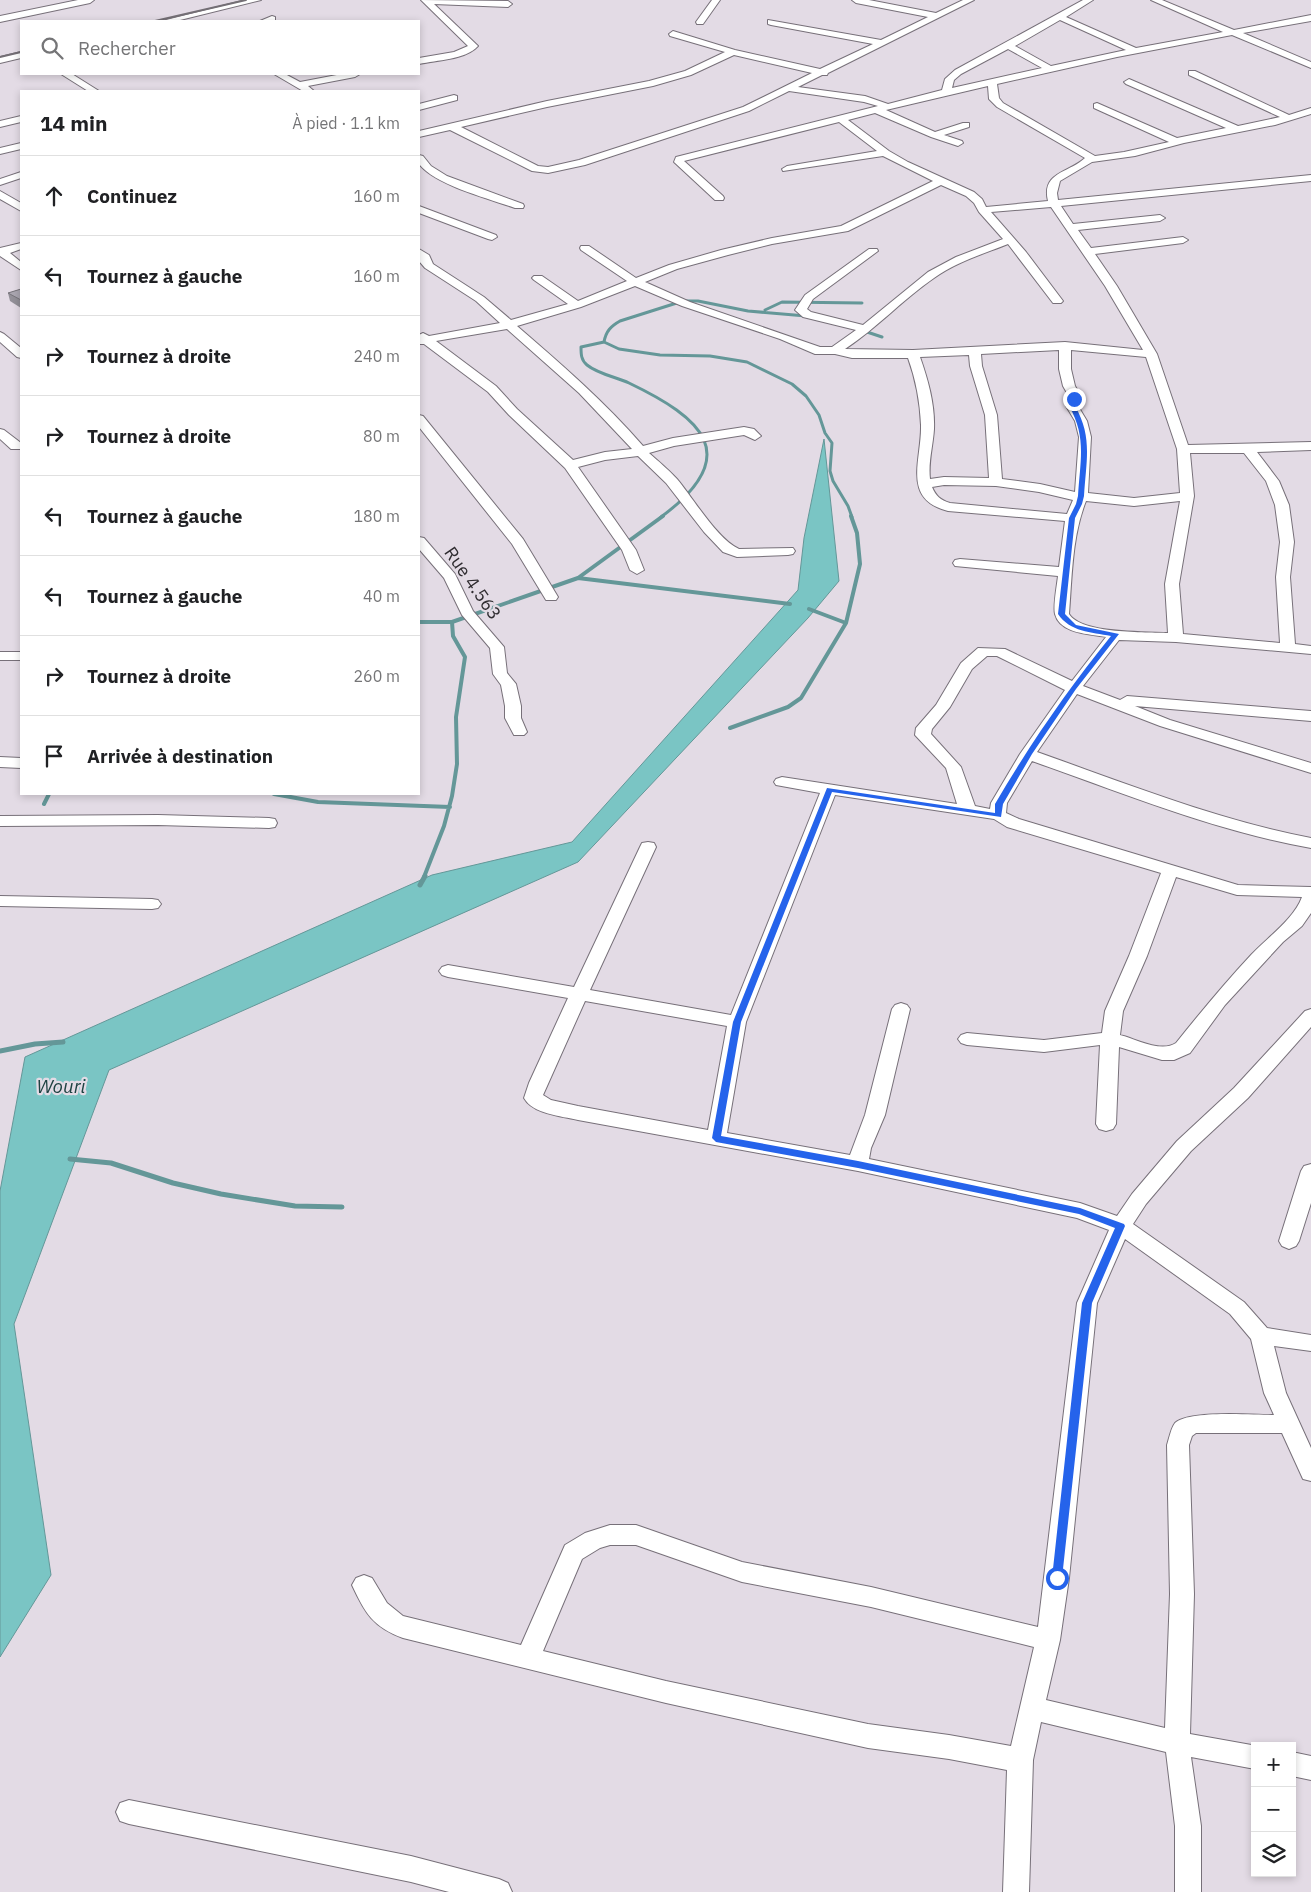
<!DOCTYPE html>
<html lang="fr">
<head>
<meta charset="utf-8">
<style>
	body { margin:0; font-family:"IBM Plex Sans",sans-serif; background:#f6f6f6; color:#202124 }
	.controls { position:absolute; right:15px; bottom:15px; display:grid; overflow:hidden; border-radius:0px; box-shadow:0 2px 8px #0003 }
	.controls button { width:45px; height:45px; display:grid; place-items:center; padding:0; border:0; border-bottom:1px solid #e0e0e0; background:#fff; color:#202124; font:25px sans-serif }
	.stop { position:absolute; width:15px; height:15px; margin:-11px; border:4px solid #2563eb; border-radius:50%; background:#fff }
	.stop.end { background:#2563eb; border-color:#fff; box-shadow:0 1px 5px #0008 }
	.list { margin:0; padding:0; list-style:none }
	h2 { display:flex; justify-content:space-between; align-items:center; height:65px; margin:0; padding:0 20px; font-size:21px }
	h2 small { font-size:16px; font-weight:400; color:#757577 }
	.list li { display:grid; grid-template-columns:32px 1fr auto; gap:15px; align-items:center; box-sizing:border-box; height:80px; padding:0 20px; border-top:1px solid #e0e0e0 }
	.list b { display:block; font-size:19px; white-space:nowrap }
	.list em { font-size:16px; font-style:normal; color:#757577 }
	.icon { flex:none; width:28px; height:28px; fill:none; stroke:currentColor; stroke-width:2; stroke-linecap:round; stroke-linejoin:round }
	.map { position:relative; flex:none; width:1311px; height:1892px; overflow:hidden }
	.search { position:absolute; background:#fff; box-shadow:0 2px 8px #0003; left:20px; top:20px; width:400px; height:55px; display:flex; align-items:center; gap:12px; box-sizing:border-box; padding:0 18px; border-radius:0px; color:#757577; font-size:19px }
	.panel { position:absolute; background:#fff; box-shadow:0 2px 8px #0003; left:20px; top:90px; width:400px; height:705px; border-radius:0px }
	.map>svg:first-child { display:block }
	.water { fill:#7ac5c4; stroke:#649798 }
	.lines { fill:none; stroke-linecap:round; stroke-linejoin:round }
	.stream-far2 { stroke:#649798; stroke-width:3 }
	.stream-far1 { stroke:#649798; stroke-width:4 }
	.stream { stroke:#649798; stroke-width:5 }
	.street-casing { stroke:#777079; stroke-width:2 }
	.street { fill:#fff; fill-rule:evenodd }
	.rail { stroke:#746f75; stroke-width:2 }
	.wall { fill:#939098 }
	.building { fill:#aba7b1; stroke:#78757c }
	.route { fill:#2563eb }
	.labels { text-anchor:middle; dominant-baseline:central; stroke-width:4.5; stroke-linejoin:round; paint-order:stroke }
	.street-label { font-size:18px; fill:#2f2c30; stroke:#e3dbe5 }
	.water-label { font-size:19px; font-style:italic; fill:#1e4242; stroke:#e3dbe5 }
</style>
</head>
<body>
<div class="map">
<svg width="1311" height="1892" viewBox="0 0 1311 1892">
	<rect width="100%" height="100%" fill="#e3dbe5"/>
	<path class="water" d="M824,439L839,581L808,618L578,862L109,1070L14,1324L51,1575L0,1657V1191L25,1057L432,875L572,842L798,590L804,538Z"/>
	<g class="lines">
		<path class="stream-far2" d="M765,310L782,302L862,303
			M864,331L882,337
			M604,342C606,331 611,326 620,321L683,301H698L748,311L806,316
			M661,517C745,455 702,418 629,383C616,377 598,374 587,365C581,360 581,354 581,347L604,342L619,349L660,355L710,356L747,362L792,384L806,396L819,415L825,433L832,443L830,471L833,481L848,506L852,517"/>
		<path class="stream-far1" d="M578,578L790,604
			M809,609L846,623
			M419,622H452L578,578L663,516
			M730,728L788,707L801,698L846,623L860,564L857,533L851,516
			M274,794L318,802L450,807
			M44,804L49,794
			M424,877L444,826L452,796L457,764L456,717L465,657L453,636L452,622"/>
		<path class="stream" d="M420,885L425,876
			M0,1051L35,1044L63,1042
			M70,1159L111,1163L173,1183L221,1194L295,1206L342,1207"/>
		<g class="street-casing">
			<path id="street" d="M78,0H94L90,3L0,22V16Z
				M246,0H261L176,21H162Z
				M421,0L508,1L512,4L508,7L434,4L478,46C465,60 437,60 419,64V58L454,52L468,46Z
				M712,0H720L703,24H697L696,22Z
				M852,0H869L936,13L963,0H974L828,73L827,75H822L798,87L865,96L888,104L942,90L945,79L955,70L1083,0H1093L1066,17L1136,48L1223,32L1151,0H1162L1234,30L1311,15V21L1243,33L1311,62V68L1232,35L1117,57L997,84L999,98L1003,103L1095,156L1124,152L1169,142L1094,108V104L1097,103L1177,138L1226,128L1126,84L1124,82L1129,79L1238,126L1280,117L1189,75V71H1195L1289,115L1311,108V114L1275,125L1184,143L1135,156L1092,162L1060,181L1057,193L1058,200L1311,175V181L1061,206L1073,224L1160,215L1165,218L1160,221L1078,230L1091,248L1183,237L1188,240L1183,243L1095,254L1117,286L1157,354L1188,445L1311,442V450L1257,452L1279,481L1289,505L1294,542L1290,577L1295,644L1311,646V654L1176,642L1119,640L1083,686L1120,700L1127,696L1311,711V721L1135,706L1170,720L1311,763V773L1160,726L1077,694L1037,752C1125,783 1220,821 1311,838V848C1215,831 1123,793 1032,761L1007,803L1006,813L1019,819L1238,885L1311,887V913L1302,926L1283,942L1225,1005L1190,1053L1174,1060H1162L1119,1047L1116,1124L1113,1129L1106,1131L1099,1129L1096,1124L1100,1045L1044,1052L967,1045L961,1043L958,1039L961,1035L967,1033L1044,1040L1102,1033L1105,1011L1129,956L1161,873L1007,827L994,819L835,795L746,1022L727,1133L850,1155L865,1115L892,1009L895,1005L901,1003L907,1005L910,1009L885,1115L871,1148L869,1159L1080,1203L1117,1216L1132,1194L1177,1141L1234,1088L1305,1011L1311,1009V1027L1248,1098L1191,1151L1146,1204L1133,1224L1244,1302L1267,1328L1311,1335V1351L1274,1346L1286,1393L1311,1448V1481L1303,1479L1282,1433H1196L1192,1436L1189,1445L1194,1594L1190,1734L1257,1746H1255V1769L1191,1757L1201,1826V1892H1175V1826L1166,1752L1041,1722L1033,1760L1029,1892H1003L1007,1770L949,1759L868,1748L666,1703L403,1638C373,1627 365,1613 352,1585L356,1578L364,1575L372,1578L387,1603L403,1616L521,1645L565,1545L585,1533L610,1525H636L742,1562L871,1587L1038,1627L1077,1303L1109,1230L1077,1218L858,1171L578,1120C561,1116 533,1114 524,1098L529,1083L568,998L448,977L442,975L439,971L442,967L448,965L574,987L640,847L642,843L648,842L654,843L656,847L590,990L731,1015L820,793L776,785L774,782L776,779L782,777L957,804L946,768L915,735L916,728L936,705L961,663L978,648L1005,649L1072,681L1106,637C1090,634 1060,634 1055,614C1053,606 1057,585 1058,576L955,566L953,563L955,560L960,559L1059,567L1065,521L948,511C901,499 922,460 921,425C920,402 916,380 908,358H852L835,354H815L780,339L682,306L635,286L581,307L517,326C561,364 605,402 643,446L673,438L744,427L754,429L761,436L755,440L744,435L674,446L649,453C658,461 669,470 677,479C693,498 718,540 739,549L793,548L795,551L793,554L788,555L737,557L723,552L704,532L666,483L638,456L605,460L578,467L636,550L644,570L637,574L630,570L622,550L565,468L509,415L488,392L424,344H419V335L423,333L429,336L500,323L476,301L425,268L419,261V249L429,255L433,264L484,297L511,320L568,304L534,280L532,278L534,276H542L578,301L627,281L581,250L580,248L581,246H589L636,278L669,265L721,250L772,238L841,226L933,181L883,156L783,171L782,169L787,166L877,151L839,122L684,161L723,196L724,198L723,200H715L674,162L676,157L878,106L864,102L789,91L749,111L585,165L548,173L532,171L450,130L419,137V131L547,101L649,81L685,71L725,52L670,36L669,34L673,31L735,50L820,69L873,44L771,25L768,24V20L881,40L928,17L856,3ZM1060,20L1126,50L1051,66L1015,46ZM1008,49L1042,68L952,88L954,80L961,74ZM734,55L812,73L743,107L579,160L548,167L538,166L461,127L547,107L653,86L691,75ZM988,86L989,99L997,107L1085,158C1069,173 1041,172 1048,201L986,207L982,199L974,192L908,162L889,151L848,120L875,113L931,137L958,146L963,143L962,141L944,135L969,127V123H963L935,132L886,110ZM941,185L966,196L974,203L979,212L1003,239L956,257L928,272L863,325L811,312L807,309L813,299L878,251L877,249H869L805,295L795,310L803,317L856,330L832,347H820L690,302L645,282L677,269L728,255L772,244L848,231ZM1051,207L1105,286L1143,350L1065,342L913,350L845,349C877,328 902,300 934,278C956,262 983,254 1008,244L1053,303H1061L1063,301L1026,252L991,212ZM507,329L579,393L632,449L605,452L573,460L517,409L496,386L436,341ZM1059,350V369L1063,386L1067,393L1066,406L1075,421L1079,437L1075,492L1040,484L1002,479L997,415L982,366L981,354ZM1071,350L1146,357L1177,449L1180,493L1134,498L1088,493L1091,437L1087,421L1078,406L1079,393L1075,386L1071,369ZM969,355L970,366L985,415L989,478L944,477L930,479C928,462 933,446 934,429C935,404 928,380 920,357ZM1190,453H1244L1266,481L1275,505L1280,542L1276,577L1280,643L1183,634L1179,584L1194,496ZM944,485L996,486L1039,492L1073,500L1067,514L950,503C940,500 936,496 932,487ZM1086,501L1134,506L1180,501L1165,584L1168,633C1147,632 1081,634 1069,614C1072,576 1072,536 1086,501ZM987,656H997L1065,690L1020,754L991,803L990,809L975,806L961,767L931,734L932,729L950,707L972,669ZM1176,877L1237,895L1302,897C1294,919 1268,937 1251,955C1225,983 1200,1013 1176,1043C1161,1053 1136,1039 1120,1035L1123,1011L1147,956ZM585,1001L727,1026L708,1130L578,1106L551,1100L543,1095ZM1125,1239L1230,1314L1251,1339L1264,1393L1274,1415C1253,1415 1189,1410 1175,1423C1171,1428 1169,1439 1167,1445L1170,1594L1165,1728L1046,1700L1060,1640L1069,1578L1097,1303ZM610,1545H636L742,1582L871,1607L1034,1647L1011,1746L949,1735L868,1724L666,1681L543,1651L582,1559L600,1548Z
				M272,16L275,17V21H260Z
				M21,52V58L0,63V57Z
				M61,74H72L99,91H88Z
				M274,74H285L300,82L342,74H360L355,77L308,86L314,91H303Z
				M454,95L457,96V100L419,110V104Z
				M21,116V122L0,127V121Z
				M21,143V149L0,154V148Z
				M419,155L423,156L431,166L447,176L523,204L524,206L523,208H515C490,199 435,185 419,164Z
				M21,172V178L0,185V179Z
				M0,191L21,203V211L0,199Z
				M419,206L496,235L497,237L492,240L488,239L419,213Z
				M21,243V249L10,253L21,262V270L0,256V248Z
				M0,332L4,334L21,348V358L17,357L0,342Z
				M419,415L423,416L523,539L558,597L556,600H546L512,544L419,427Z
				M0,429L4,430L21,443V449H11L0,439Z
				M419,537L424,538L455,574L473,611L504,647L507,673L516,684L521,706V718L527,732L524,735H514L505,718V706L501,685L493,674L490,648L462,615L444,578L419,549Z
				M0,652H21V660H0Z
				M0,757L21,758V768L0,767Z
				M158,815L269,818L275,819L277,823L275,827L269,828L158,825L0,826V816Z
				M0,896L152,899L158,900L161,904L158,908L152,909L0,906Z
				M1311,1164V1203L1299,1241L1296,1246L1289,1249L1282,1246L1279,1241L1301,1171L1304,1166Z
				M1292,1752L1311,1756V1780L1292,1776Z
				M129,1800L411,1856L499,1879L508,1883L512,1892H449L411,1882L129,1824L120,1821L116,1812L120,1803Z"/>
		</g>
		<use href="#street" class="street"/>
		<path class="rail" d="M155,21L246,0
			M0,57L21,52"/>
	</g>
	<path class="wall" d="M21,289V308L10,301L8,293Z"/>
	<path class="building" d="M21,289V300L8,293Z"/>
	<path class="route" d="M1074,397L1077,399L1075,406C1093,437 1086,461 1084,496L1082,504L1075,518L1065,614L1076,625L1119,634L1076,689L1032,754L1003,804L1001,817L832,792L741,1022L721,1136L858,1161L1080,1208L1124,1224L1125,1226L1092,1303L1062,1578L1057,1582L1052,1578L1082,1303L1115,1228L1079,1214L858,1168L716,1142L712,1138L733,1022L827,788L995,813V804C1030,744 1068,689 1111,636C1091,632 1070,632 1058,614L1069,518L1076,504L1078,496C1080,461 1087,437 1069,406L1071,399Z"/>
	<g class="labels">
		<g class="street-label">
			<text transform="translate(473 583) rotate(55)">Rue 4.563</text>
		</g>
		<g class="water-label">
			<text x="61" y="1086">Wouri</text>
		</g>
	</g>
</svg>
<div class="controls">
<button>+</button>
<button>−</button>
<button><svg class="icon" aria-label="layers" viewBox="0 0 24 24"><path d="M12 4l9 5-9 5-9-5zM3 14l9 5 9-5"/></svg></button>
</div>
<div class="stop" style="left:1057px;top:1578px"></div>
<div class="stop end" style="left:1074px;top:399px"></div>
<div class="search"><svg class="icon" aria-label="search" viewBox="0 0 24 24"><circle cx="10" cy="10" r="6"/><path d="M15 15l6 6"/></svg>Rechercher</div>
<section class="panel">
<h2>14 min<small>À pied · 1.1 km</small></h2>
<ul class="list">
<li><svg class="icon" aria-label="ahead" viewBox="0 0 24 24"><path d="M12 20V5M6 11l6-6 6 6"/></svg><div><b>Continuez</b></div><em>160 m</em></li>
<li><svg class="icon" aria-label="left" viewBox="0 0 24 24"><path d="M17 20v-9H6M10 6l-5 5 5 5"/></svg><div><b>Tournez à gauche</b></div><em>160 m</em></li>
<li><svg class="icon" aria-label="right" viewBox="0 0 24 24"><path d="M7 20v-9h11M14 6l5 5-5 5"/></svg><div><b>Tournez à droite</b></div><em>240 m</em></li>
<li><svg class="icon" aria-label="right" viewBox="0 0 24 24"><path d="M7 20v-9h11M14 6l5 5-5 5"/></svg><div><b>Tournez à droite</b></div><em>80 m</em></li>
<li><svg class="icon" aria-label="left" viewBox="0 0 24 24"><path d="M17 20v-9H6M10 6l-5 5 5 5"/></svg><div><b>Tournez à gauche</b></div><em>180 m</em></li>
<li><svg class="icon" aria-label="left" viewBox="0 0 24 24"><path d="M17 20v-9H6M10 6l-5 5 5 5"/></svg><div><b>Tournez à gauche</b></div><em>40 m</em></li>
<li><svg class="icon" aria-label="right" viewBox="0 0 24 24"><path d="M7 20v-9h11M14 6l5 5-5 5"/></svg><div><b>Tournez à droite</b></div><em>260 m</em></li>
<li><svg class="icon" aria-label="arrive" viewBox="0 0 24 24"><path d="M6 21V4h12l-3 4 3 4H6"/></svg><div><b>Arrivée à destination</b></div></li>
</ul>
</section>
</div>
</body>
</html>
